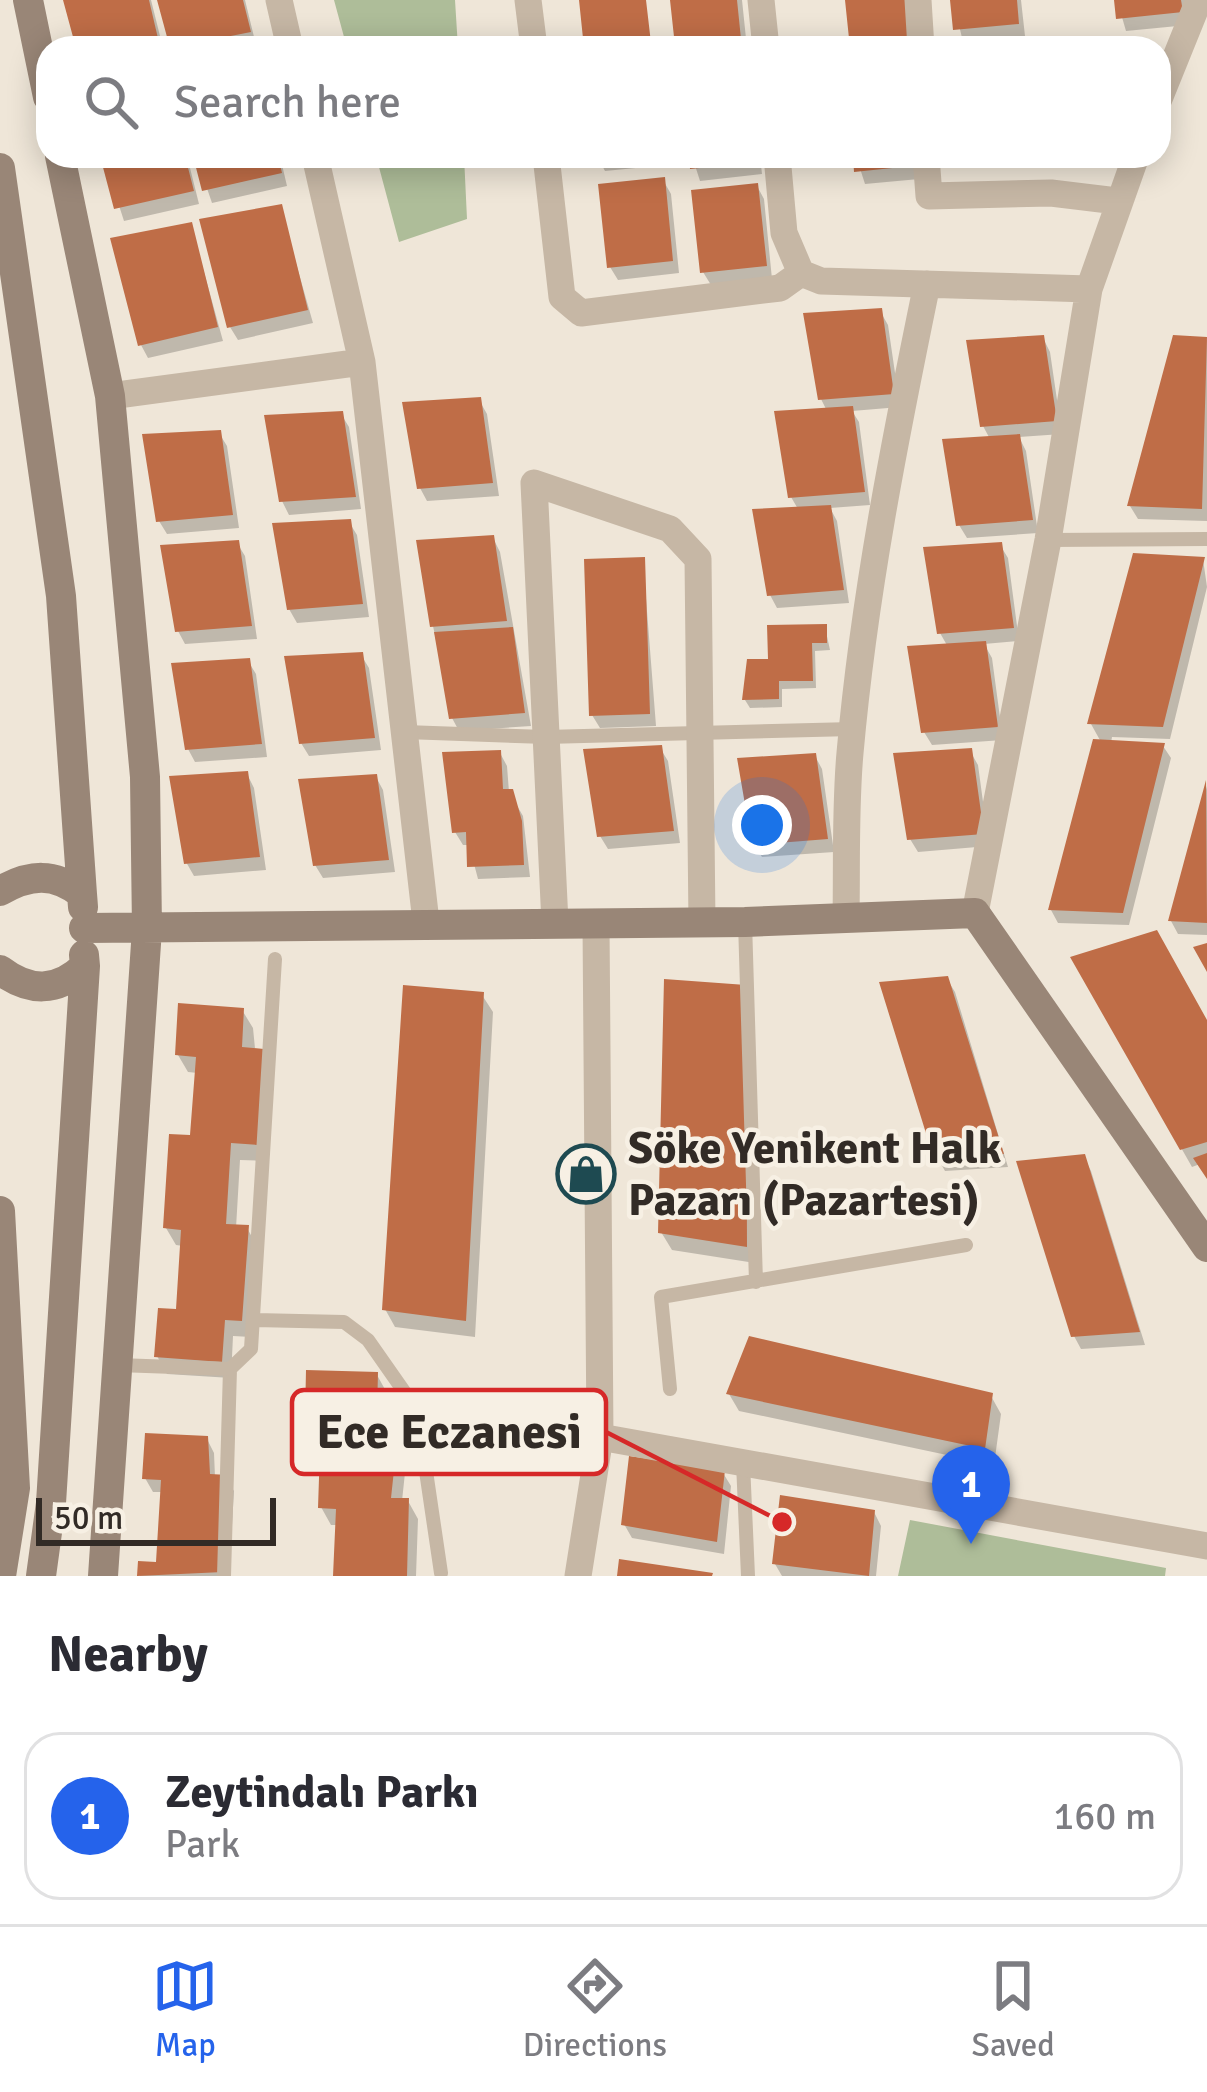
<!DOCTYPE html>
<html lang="en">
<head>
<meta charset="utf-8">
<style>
	body { margin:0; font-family:Signika,sans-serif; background:#f2f2f3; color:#2b2b33 }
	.scale { position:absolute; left:36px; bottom:30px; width:240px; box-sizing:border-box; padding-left:12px; border:6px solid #322b26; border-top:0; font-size:33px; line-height:42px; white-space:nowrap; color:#322b26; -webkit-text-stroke:9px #f7f0e4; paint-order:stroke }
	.you { position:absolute; left:762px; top:825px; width:42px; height:42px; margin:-30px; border:9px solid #fff; border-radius:50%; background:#1a73e8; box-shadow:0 0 0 18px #1a73e833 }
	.badge { display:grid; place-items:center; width:78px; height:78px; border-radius:50%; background:#2563eb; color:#fff; font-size:39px; font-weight:700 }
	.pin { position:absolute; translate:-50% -99px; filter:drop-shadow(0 3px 6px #0008) }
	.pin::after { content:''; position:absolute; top:63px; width:42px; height:36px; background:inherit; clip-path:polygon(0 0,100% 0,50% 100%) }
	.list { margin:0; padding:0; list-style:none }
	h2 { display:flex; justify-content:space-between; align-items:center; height:156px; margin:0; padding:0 48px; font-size:51px }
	h2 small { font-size:39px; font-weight:400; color:#7c7c81 }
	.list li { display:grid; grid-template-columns:78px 1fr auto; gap:36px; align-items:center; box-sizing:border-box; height:168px; margin:0 24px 24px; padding:0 24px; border:3px solid #e1e1e2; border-radius:36px }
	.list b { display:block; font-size:45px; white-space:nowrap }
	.list p { margin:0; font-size:39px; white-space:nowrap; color:#7c7c81 }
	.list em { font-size:39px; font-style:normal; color:#7c7c81 }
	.icon { flex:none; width:66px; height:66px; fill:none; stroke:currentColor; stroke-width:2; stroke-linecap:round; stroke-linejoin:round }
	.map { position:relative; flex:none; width:1207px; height:1576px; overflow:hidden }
	.search { position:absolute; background:#fff; box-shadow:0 6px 30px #0003; left:36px; right:36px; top:36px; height:132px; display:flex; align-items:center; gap:30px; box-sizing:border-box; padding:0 42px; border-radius:36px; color:#7c7c81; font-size:45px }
	.sheet { height:348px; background:#fff }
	nav { display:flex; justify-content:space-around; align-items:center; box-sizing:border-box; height:168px; border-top:3px solid #e1e1e2; background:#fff; font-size:33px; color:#7c7c81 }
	nav a { display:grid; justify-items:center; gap:6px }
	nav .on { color:#2563eb }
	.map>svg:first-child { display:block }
	.green { fill:#aebd99 }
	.shadow { fill:#0003 }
	.building { fill:#bf6d47 }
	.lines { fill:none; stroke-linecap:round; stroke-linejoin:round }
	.lane { stroke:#c6b7a5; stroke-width:14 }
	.street { stroke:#c6b7a5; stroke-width:27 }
	.secondary { stroke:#998677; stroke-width:30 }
	.labels { text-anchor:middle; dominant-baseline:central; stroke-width:9; stroke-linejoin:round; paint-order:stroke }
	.poi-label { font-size:45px; font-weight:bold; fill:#322b26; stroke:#f7f0e4; text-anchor:start }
	.leader { fill:none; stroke:#d62828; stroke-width:4.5 }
	.callout-dot { fill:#d62828; stroke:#f7f0e4; stroke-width:4.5 }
	.callout { fill:#f7f0e4; stroke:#d62828; stroke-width:4.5 }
	.callout-label { font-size:48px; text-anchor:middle; font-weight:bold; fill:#322b26 }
</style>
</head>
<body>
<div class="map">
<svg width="1207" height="1576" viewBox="0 0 1207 1576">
	<rect width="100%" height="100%" fill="#efe6d8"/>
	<path class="green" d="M334,0H455L458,48H347Z
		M376,156H464L467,219L399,242Z
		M910,1520L1166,1568L1165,1576H898Z"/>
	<path class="shadow" d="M66,0H151L163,48H79Z
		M161,0H245L256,45L173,48Z
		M582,0H643L649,48H587Z
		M673,0H742L747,48H679Z
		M848,0L921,48H853Z
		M953,0H1021L1025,36L963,42Z
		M1117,0H1186L1188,25L1126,31Z
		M103,156H187L199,204L124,221Z
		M196,156H280L287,186L212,203Z
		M597,156H665L666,165L605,171Z
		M692,156H760L762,174L700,181Z
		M856,156H917L919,179L865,184Z
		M663,180L671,194L679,273L618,280L610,267Z
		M757,186L764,199L772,279L711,285L703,272Z
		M280,207L313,323L238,340L230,327Z
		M191,225L223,341L148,358L141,345Z
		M880,311L888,325L900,407L852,411L859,422L870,505L830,508L837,521L849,603L777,608L770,595L798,509L791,497L827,411L821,399Z
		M1043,338L1050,352L1062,434L1019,437L1026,451L1038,533L967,538L959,525L990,439L983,426Z
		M1175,338L1207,340V521L1138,519L1130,506Z
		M479,400L487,414L499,496L427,501L420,488Z
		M341,414L349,427L361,509L289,515L282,501Z
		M219,433L227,446L239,528L167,534L159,521Z
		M349,522L357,535L369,617L297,623L289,609Z
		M493,538L500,552L531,726L459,731L452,718L433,626Z
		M237,543L245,556L257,639L185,644L178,631Z
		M1000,545L1008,558L1019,641L984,644L992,658L1003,740L932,745L924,732L948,647L940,633Z
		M1203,559L1207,587L1170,739L1112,737L1111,743L1163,746L1171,758L1129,925L1058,923L1051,910L1101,742L1091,724Z
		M643,560L656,726L600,728L592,715Z
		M825,627L830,650L815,651L816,688L782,689V707L750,708L745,700L771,662Z
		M361,655L369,668L381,750L309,756L301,743Z
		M248,661L256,674L267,757L195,762L188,749Z
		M660,748L668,761L680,843L608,849L600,836Z
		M970,751L978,765L989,846L918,852L910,839Z
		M500,753L507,766L509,792L523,816L530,877L478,879L469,845H463L455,832Z
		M815,756L822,769L834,852L762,857L754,844Z
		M247,774L254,788L266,870L194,876L186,862Z
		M376,777L383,790L395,872L323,878L315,865Z
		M1207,786V935L1178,934L1171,921Z
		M1074,959L1207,1025V1176L1200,1164L1192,1167Z
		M947,979L955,992L1008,1167L945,1171L937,1157Z
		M744,988L755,1263L672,1250L661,1232Z
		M482,995L493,1012L475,1337L395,1327L385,1309Z
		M242,1010L253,1028L266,1161L240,1160L236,1228H247L257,1246L251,1337L233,1336L231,1378L167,1374L157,1356L179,1313L183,1246L176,1245L166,1228L193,1139L198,1073L188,1072L178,1055Z
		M1084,1157L1091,1171L1145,1345L1081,1349L1074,1336Z
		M377,1375L387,1393L386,1417H399L409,1435L402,1501H408L418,1519L416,1576H336L338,1525H331L321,1507L323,1434L308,1416Z
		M729,1394L991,1396L1001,1414L994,1465L739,1411Z
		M207,1439L214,1453L215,1477L226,1478L234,1491L229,1576H140L141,1564L159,1565L163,1492H153L145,1478Z
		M723,1473L731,1486L724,1554L632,1538L624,1524Z
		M874,1512L881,1526L876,1576H782L775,1564Z"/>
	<path class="building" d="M63,0H149L160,47L76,48Z
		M157,0H243L251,32L170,48Z
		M579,0H646L651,43L584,48Z
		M670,0H737L741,39L675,46Z
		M845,0H912L917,44L850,48Z
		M950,0H1017L1019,24L953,30Z
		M1114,0H1181L1183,12L1116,19Z
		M100,156H185L194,191L114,209Z
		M193,156H278L282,173L202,191Z
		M689,156H756L757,162L690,169Z
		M853,156H920L921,165L854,172Z
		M665,177L673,261L607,268L598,184Z
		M758,183L767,266L700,273L691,190Z
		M282,204L308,310L227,328L199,219Z
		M192,222L218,327L138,346L110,238Z
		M882,308L894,394L818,400L803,313Z
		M1044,335L1057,421L980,427L966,340Z
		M1173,335L1207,337L1202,509L1127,506Z
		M481,397L493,483L417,489L402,402Z
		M853,406L865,492L788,498L774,411Z
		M343,411L356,497L279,502L264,415Z
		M221,430L233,515L156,522L142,434Z
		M1020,434L1033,520L956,526L942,439Z
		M831,505L844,590L767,596L752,509Z
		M351,519L363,604L287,610L272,523Z
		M494,535L507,621L430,627L416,540Z
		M239,540L252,626L175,632L160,545Z
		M1002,542L1014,628L937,634L923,547Z
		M1133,553L1205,557L1163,727L1087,724Z
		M645,557L650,714L589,716L584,559Z
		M827,624V643H812L813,681H779V699L742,700L747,659H768L767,625Z
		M513,627L525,713L449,719L434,632Z
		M986,641L998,727L921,733L907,646Z
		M363,652L375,738L299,744L284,656Z
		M250,658L262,744L185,750L171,663Z
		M1093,739L1165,743L1123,913L1048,910Z
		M662,745L674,831L597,837L583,749Z
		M972,748L984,834L907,840L893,753Z
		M501,750L503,789H513L522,821L524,865L467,867L466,832L452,833L442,752Z
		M816,753L828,839L752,845L737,758Z
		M248,771L260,857L184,864L169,776Z
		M377,774L389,860L313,866L298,779Z
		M1206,780L1207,923L1168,921Z
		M1157,930L1207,1020V1142L1180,1150L1070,957Z
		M1207,943V972L1193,947Z
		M948,976L1004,1154L934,1159L879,982Z
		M664,979L746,985L747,1247L658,1233Z
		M403,985L484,992L466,1321L382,1310Z
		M178,1003L244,1008L242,1047L264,1049L258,1145L231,1143L226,1224L249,1225L242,1321L225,1320L222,1362L154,1357L158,1308L176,1309L181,1230L163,1228L169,1134L190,1135L196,1057L175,1055Z
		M1207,1153V1179L1193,1158Z
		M1085,1154L1140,1332L1071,1337L1016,1161Z
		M749,1336L993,1393L985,1449L726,1394Z
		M306,1370L378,1372L377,1413L400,1414L391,1498H409L407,1576H333L336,1509L318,1508L321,1418L305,1417Z
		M145,1433L208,1436L210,1474L228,1475L223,1572L137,1576L138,1561L156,1562L161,1480L142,1479Z
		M629,1456L725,1470L717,1542L621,1525Z
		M780,1495L875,1510L869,1576L772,1564Z
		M619,1559L713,1573L712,1576H617Z"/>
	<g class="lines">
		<path class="lane" d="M1048,540L1207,539
			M405,732L546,737L853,729
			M745,922L756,1282
			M255,1320L344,1322L368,1340L417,1410L441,1573
			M118,1365L230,1369L251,1349L275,959
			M670,1389L661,1297L966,1245
			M743,1463L748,1576
			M224,1576L230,1369"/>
		<path class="street" d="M279,0L290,48
			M528,0L534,48
			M761,0L766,48
			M918,0L921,48
			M1159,99L1199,0
			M315,156L362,362L426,922
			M546,156L562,297L581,313L780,288L801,273
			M777,156L784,233L801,273L821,281L1089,289
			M926,156L929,196L1051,193L1117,201
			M110,396L362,362
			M975,913L1048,540L1089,289L1136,156
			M846,918C847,864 845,808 850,753C864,595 895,439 927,284
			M555,923L534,483L670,529L698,559L702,923
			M600,1437L1207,1546
			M578,1576L600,1437L596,924"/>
		<path class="secondary" d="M28,0L48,97
			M60,156L110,396L145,777L147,929L103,1576
			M0,168L61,596L82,894
			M0,891C30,874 54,872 82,894L83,907
			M84,928L745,922L975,913L1207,1247
			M0,970C29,992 57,993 85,966L84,955
			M0,1211L15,1488L1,1576
			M41,1576L51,1503L85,966"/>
	</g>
	<defs>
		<g id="shop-ring" transform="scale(3)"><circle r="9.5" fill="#f7f0e4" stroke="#1e4a51" stroke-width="1.5"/><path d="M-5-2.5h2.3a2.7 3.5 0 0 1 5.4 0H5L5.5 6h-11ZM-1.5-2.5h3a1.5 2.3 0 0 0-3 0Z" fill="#1e4a51"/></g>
	</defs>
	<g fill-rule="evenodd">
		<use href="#shop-ring" x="586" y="1174"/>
	</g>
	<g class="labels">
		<g class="poi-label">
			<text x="628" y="1148">Söke Yenikent Halk<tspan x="628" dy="52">Pazarı (Pazartesi)</tspan></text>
		</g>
	</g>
	<path class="leader" d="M782 1522L606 1432"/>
	<circle class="callout-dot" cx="782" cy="1522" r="12"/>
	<rect class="callout" x="292" y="1390" width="314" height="84" rx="12"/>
	<g class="callout-label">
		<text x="449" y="1448">Ece Eczanesi</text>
	</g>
</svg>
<div class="scale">50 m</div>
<div class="you"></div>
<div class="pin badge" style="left:971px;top:1544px">1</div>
<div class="search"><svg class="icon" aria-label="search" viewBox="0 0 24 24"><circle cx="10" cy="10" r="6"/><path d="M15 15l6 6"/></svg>Search here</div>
</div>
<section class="sheet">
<h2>Nearby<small></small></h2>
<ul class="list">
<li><span class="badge">1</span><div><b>Zeytindalı Parkı</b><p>Park</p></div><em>160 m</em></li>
</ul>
</section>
<nav>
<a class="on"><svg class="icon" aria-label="map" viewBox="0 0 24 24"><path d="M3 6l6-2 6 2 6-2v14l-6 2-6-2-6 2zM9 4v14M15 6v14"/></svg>Map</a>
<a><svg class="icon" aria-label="directions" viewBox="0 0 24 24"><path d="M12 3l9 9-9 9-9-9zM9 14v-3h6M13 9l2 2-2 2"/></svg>Directions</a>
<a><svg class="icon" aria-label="saved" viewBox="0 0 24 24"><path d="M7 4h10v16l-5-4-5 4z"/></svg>Saved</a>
</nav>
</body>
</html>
